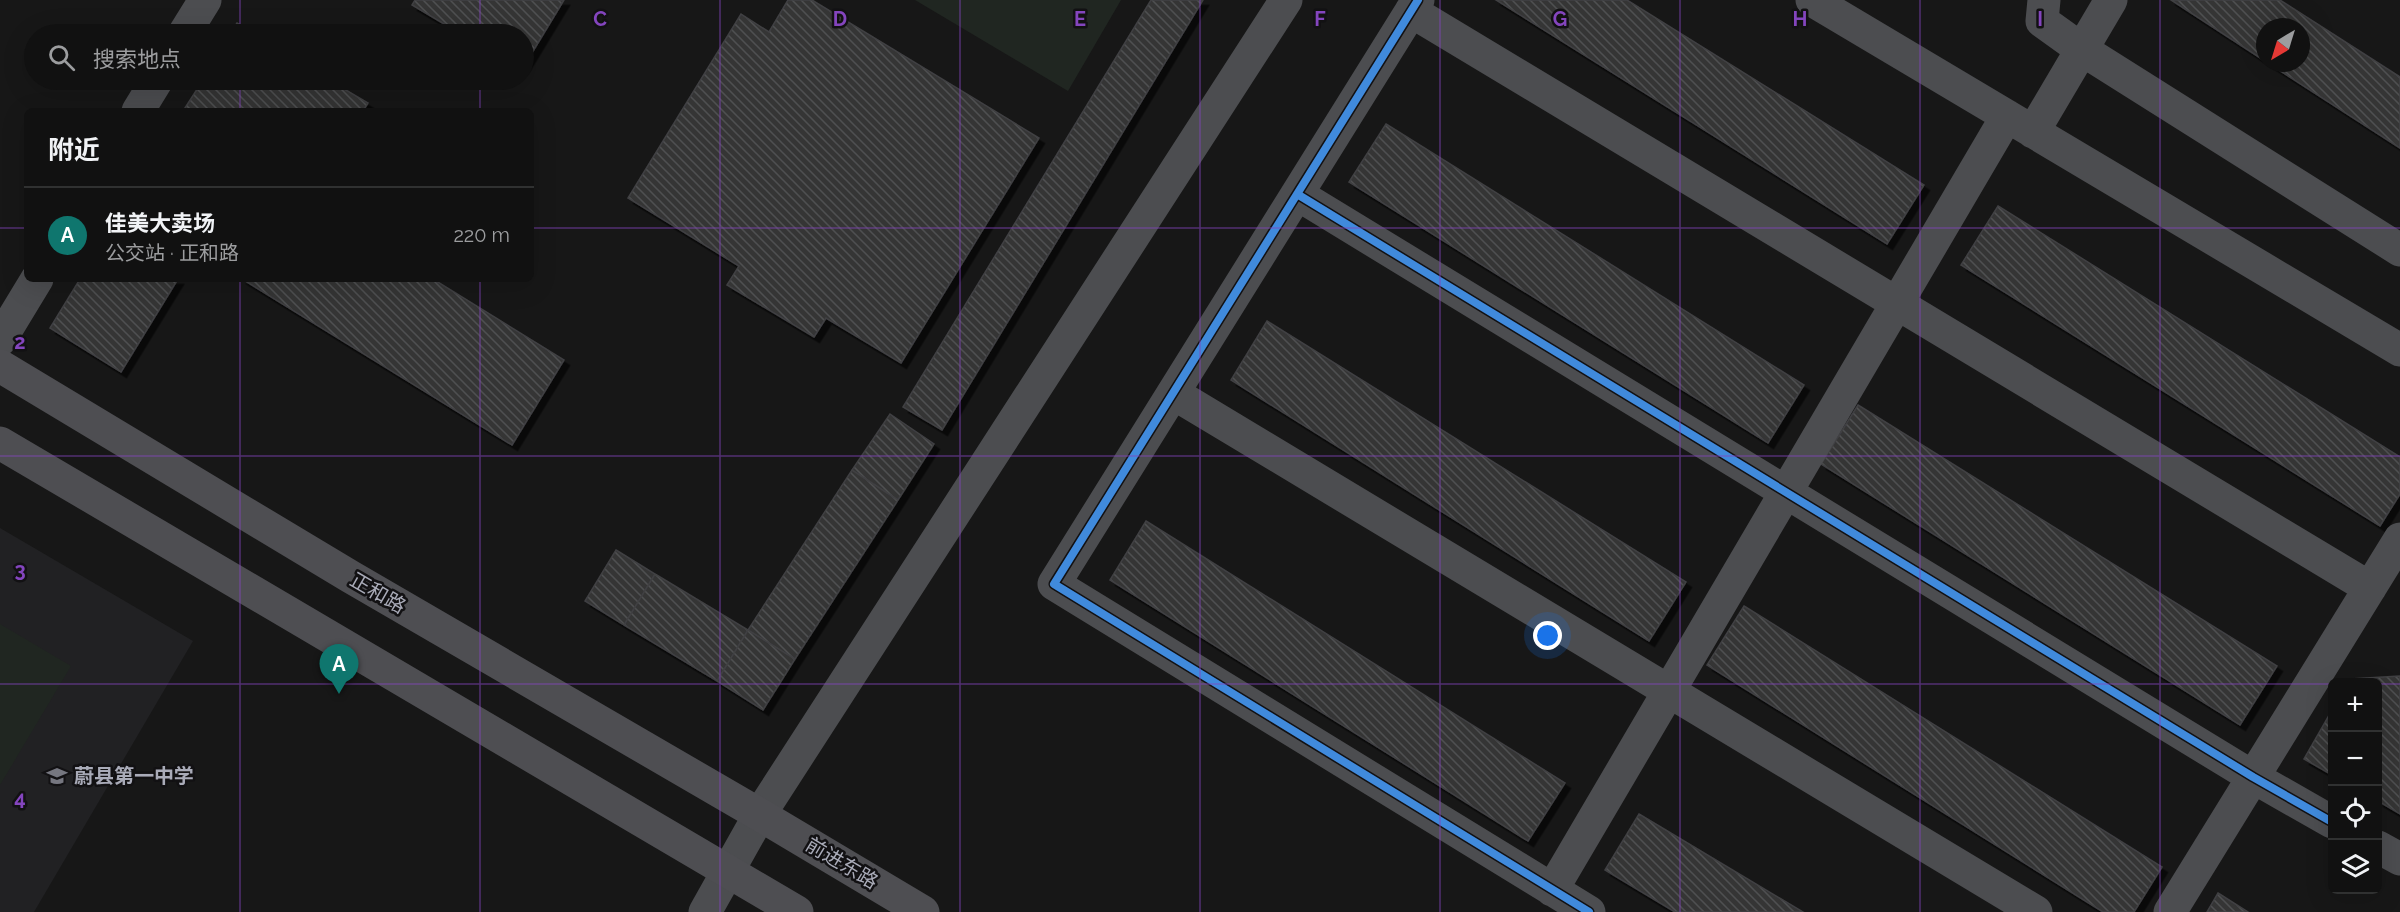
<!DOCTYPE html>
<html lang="zh">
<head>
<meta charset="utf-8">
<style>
	body { margin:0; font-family:Raleway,"Noto Sans SC",sans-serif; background:#1e1f1f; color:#f1f3f6 }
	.controls { position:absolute; right:18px; bottom:18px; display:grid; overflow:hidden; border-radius:9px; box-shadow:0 6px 24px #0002 }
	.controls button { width:54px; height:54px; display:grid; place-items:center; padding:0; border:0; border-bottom:2px solid #303131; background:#111; color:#f1f3f6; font:30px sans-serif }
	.compass { position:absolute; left:2256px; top:18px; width:54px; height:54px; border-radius:50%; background:#111; box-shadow:0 6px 24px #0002; rotate:218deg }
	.you { position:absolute; left:1548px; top:636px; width:21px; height:21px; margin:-15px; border:4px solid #fff; border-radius:50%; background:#1a73e8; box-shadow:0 0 0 9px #1a73e833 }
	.badge { display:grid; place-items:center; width:39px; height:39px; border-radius:50%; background:#0f766e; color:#fff; font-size:20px; font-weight:700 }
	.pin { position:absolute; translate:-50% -50px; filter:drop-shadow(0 2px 3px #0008) }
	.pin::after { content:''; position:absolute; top:32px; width:21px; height:18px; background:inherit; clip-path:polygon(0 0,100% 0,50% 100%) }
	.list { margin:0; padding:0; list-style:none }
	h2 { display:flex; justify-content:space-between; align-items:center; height:78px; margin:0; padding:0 24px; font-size:26px }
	h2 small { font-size:20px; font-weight:400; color:#9c9d9f }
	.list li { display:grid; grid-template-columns:39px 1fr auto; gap:18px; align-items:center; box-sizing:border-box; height:96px; padding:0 24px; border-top:2px solid #303131 }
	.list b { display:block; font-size:22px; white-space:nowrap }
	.list p { margin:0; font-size:20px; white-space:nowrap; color:#9c9d9f }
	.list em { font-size:20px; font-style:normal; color:#9c9d9f }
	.icon { flex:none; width:33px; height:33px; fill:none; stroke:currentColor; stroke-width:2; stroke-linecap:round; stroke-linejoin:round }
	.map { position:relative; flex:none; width:2400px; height:912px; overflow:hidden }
	.search { position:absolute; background:#111; box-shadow:0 6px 24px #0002; left:24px; top:24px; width:510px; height:66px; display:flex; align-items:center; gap:15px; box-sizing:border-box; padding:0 21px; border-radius:33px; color:#9c9d9f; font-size:22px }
	.panel { position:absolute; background:#111; box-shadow:0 6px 24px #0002; left:24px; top:108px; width:510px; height:174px; border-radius:9px }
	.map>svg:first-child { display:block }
	.built { fill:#212123 }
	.green { fill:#202621 }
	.building { fill:url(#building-back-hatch); stroke:#404043; stroke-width:1.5; filter:url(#shadow) }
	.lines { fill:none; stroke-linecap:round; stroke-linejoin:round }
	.minor { stroke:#4c4d50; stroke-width:33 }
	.major { stroke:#4e4e52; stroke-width:33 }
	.cycleway-casing { stroke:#121113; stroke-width:11 }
	.cycleway { stroke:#408adc; stroke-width:8 }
	.grid { fill:none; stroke:#8445be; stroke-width:1.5; stroke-opacity:0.55 }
	.labels { text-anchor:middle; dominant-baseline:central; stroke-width:5; stroke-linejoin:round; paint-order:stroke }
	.street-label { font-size:20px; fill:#a9abb8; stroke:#121113 }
	.poi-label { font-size:20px; font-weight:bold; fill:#a9abb8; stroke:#121113; text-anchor:start }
	.grid-label { font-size:20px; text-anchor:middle; font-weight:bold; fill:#8445be; stroke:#121113; stroke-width:5; stroke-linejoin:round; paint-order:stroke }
</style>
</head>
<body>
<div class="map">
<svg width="2400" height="912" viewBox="0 0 2400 912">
	<defs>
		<pattern id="building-back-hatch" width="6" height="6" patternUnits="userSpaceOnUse" patternTransform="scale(1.5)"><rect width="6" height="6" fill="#353536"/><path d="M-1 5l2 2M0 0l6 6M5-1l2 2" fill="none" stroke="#4f5051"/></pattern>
		<filter id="shadow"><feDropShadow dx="5.5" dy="5.5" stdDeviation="0" flood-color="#0009"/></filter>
	</defs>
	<rect width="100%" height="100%" fill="#171717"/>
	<path class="built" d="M0,528L193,641L34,912H0Z"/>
	<path class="green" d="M915,0H1121L1068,91Z
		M0,624L71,666L0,785Z"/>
	<path class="building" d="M415,0H564L524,66V34H461L412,5Z
		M788,0H812L1039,138L901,363L826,318L814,337L727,285L739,266L628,198L741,14L769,32Z
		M1151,0H1203L942,430L903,407Z
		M1496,0H1627L1924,185L1887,244Z
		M2171,0H2280L2400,77V148L2268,63H2301V27H2265V61Z
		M237,23L256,34H230Z
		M203,80H329L368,103L363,111H183Z
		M1386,124L1804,385L1768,443L1349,182Z
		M1998,206L2400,457V494L2380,526L1961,265Z
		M80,279H178L121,372L50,328Z
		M242,279H433L564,360L512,445Z
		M1267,321L1686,582L1649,641L1231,380Z
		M1858,405L2277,666L2240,725L1821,464Z
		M890,414L934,444L898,500L852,470Z
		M852,470L898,500L795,659L748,630Z
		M1146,521L1565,783L1528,841L1110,580Z
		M616,550L655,574L624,625L585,601Z
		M655,574L748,630L717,681L624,625Z
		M1744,606L2162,867L2134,912H2103L1707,665Z
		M748,630L795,659L763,710L717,681Z
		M2400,676V814L2378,801V682H2348L2350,679Z
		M2332,710V775L2304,759Z
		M1639,814L1803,912H1675L1605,870Z
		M2218,893L2248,912H2207Z"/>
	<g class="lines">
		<path class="minor" d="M1418,0L1054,584L1589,912
			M1812,0L2400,350
			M2044,0L2042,21L2081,49L2400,250
			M1411,11L2370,588
			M184,34L205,0
			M138,111L157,80
			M2033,132L2111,0
			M1297,194L2253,777L2332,822
			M0,340L37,279
			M1173,393L2036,912
			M2378,847L2400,859
			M1552,890L2007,116
			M705,912L760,814L1286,0
			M2170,912L2400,539"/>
		<path class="major" d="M0,366L351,577L762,816L923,912
			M0,443L797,912"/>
		<g class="cycleway-casing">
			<path id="cycleway" d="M1418,0L1054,584L1589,912
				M1297,194L2253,777L2332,822"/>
		</g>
		<use href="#cycleway" class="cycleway"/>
	</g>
	<path class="grid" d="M240,0V34M480,0V34M720,0V912M960,0V912M1200,0V912M1440,0V912M1680,0V912M1920,0V912M2160,0V912M240,80V111M480,80V111M0,228H27M531,228H2400M240,279V912M480,279V912M0,456H2400M0,684H2332M2378,684H2400"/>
	<defs>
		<g id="school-bare" transform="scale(1.62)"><path d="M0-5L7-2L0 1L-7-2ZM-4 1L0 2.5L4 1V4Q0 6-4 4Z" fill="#767780" stroke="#121113" stroke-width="2.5" paint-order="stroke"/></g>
	</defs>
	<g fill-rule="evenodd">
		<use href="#school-bare" x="57" y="776"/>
	</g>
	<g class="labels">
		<g class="street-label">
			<text transform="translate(378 593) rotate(30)">正和路</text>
			<text transform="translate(842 863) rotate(31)">前进东路</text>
		</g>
		<g class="poi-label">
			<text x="74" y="776">蔚县第一中学</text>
		</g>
	</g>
	<g class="grid-label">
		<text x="600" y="26">C</text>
		<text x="840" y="26">D</text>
		<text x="1080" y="26">E</text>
		<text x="1320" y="26">F</text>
		<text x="1560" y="26">G</text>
		<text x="1800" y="26">H</text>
		<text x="2040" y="26">I</text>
		<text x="20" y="349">2</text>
		<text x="20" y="577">3</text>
		<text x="20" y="805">4</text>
	</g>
</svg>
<div class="controls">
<button>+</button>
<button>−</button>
<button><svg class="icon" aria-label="locate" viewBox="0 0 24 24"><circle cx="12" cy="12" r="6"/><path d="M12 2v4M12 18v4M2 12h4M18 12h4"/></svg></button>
<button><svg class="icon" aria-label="layers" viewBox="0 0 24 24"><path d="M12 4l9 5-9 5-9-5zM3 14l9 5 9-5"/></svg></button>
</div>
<svg class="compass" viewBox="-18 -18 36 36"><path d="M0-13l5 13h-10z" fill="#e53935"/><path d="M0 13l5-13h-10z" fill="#9c9d9f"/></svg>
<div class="you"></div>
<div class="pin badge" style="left:339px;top:694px">A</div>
<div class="search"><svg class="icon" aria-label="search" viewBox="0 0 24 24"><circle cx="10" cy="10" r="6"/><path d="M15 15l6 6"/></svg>搜索地点</div>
<section class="panel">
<h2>附近<small></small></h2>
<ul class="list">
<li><span class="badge">A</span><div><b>佳美大卖场</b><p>公交站 · 正和路</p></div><em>220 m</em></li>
</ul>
</section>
</div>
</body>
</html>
